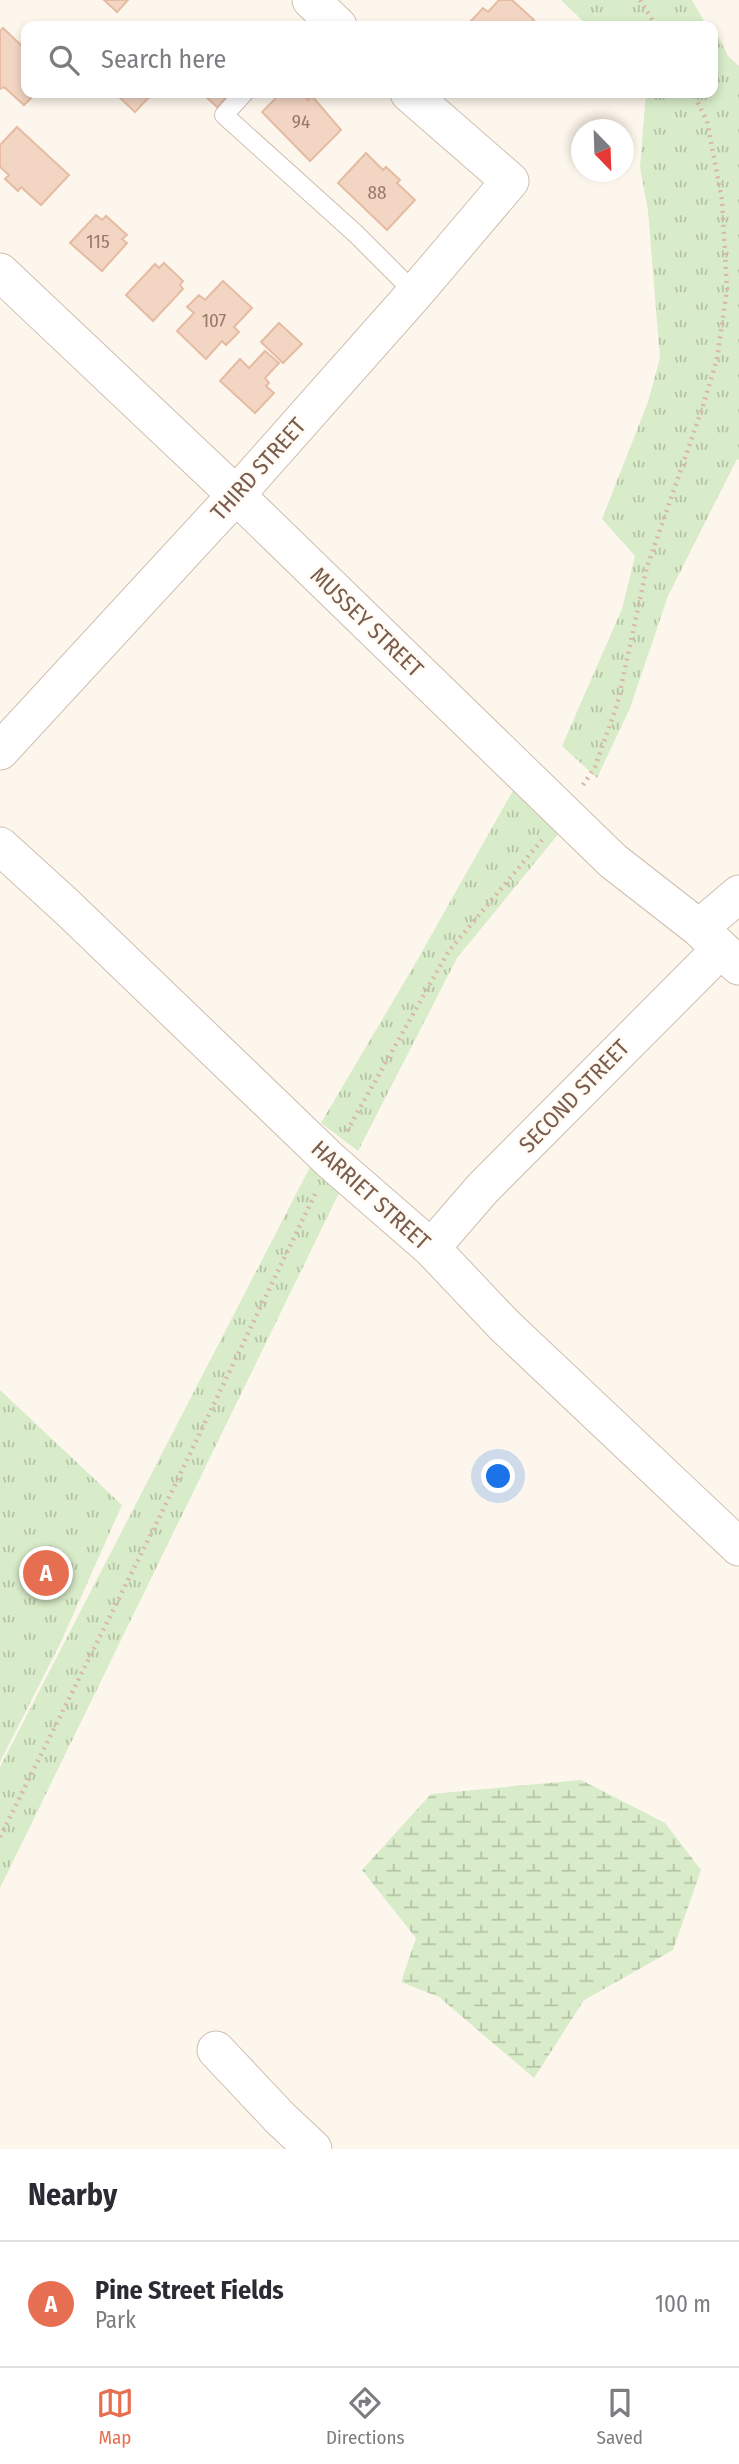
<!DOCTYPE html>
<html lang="en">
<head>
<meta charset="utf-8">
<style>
	body { margin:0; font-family:"Fira Sans Condensed",sans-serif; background:#f2f2f3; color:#2b2b33 }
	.compass { position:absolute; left:571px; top:119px; width:63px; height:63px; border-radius:50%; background:#fff; box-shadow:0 4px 10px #0003; rotate:157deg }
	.you { position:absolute; left:499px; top:1477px; width:24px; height:24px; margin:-18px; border:5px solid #fff; border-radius:50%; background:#1a73e8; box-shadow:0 0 0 10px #1a73e833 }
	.badge { display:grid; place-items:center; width:46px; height:46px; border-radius:50%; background:#e76f51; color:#fff; font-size:23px; font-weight:700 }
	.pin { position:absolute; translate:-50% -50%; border:4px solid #fff; box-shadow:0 2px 7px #0006 }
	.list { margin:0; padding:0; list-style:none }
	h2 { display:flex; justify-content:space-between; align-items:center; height:91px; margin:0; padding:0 28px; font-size:30px }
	h2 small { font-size:23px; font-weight:400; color:#7c7c81 }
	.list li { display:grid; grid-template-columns:46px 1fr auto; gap:21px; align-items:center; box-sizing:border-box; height:126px; padding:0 28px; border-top:2px solid #e1e1e2 }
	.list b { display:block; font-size:26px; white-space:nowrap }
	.list p { margin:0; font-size:23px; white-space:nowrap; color:#7c7c81 }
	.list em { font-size:23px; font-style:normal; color:#7c7c81 }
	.icon { flex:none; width:38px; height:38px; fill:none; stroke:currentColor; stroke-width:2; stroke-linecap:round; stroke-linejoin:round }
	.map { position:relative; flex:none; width:739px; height:2149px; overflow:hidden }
	.search { position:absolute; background:#fff; box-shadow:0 4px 10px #0003; left:21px; right:21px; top:21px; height:77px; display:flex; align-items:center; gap:18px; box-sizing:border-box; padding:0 24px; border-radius:14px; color:#7c7c81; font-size:26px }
	.sheet { height:217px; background:#fff }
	nav { display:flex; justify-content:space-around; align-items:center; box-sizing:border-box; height:98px; border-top:2px solid #e1e1e2; background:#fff; font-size:19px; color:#7c7c81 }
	nav a { display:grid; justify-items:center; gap:4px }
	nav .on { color:#e76f51 }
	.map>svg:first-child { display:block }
	.wetland { fill:url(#wetland-marsh) }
	.park { fill:url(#park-tufts) }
	.pier { fill:#fdf6ec }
	.building { fill:#f3d5c3; stroke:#e6bba3; stroke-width:2 }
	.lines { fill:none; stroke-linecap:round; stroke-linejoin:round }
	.service-casing { stroke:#d1beb0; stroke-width:20 }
	.minor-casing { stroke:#d1beb0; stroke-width:39 }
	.path { stroke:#d9b8a5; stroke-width:4.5; stroke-dasharray:2 5; stroke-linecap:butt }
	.service { stroke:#fff; stroke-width:18 }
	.minor { stroke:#fff; stroke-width:37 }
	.labels { text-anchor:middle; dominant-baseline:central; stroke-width:5; stroke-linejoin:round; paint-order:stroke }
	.number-label { font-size:19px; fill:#987a6a }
	.street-label { font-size:23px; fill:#7a5c4d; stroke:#fffaf3 }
</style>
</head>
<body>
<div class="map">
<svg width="739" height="2149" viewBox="0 0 739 2149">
	<defs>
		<pattern id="wetland-marsh" width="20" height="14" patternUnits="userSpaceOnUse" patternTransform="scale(1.75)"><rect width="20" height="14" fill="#d8ecc9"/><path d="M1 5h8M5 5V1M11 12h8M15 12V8" fill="none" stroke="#b4c2a5"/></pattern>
		<pattern id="park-tufts" width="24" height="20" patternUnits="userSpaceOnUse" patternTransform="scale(1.75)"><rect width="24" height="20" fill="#d8ecc9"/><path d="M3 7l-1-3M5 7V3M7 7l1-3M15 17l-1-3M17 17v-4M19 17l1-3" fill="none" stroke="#b4c2a5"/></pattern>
	</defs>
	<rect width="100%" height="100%" fill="#fdf6ec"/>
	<path class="wetland" d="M581,1780L665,1823L701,1870L673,1950L584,2000L534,2078L439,1997L401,1982L416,1938L362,1870L431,1794Z"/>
	<path class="park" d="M561,0H728L739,22V460L737,459L668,596L630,708L597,778L562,746L622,609L635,556L602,519L648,402L660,358L648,211L640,167L646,93H713V26H588Z
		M515,787L560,832L457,958L358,1151L321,1123L415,964Z
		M310,1167L340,1191L0,1888V1767Z
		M0,1390L122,1505L61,1642L0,1762Z"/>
	<path class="pier" d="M692,0H737L739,4V66L728,56L713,26L706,25Z"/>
	<path class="building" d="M104,0H128L117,12Z
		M499,0H512L534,20L528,26H474L470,22L483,8L488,12Z
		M3,28L26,50V93H36L24,105L4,87L0,89V31Z
		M115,93H153L135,112Z
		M202,93H231L217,107Z
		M281,93H301L308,100L312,96L341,130L310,161L262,112Z
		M17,127L69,175L41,205L21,187L18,191L5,179L9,175L0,167V145Z
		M366,153L383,170L386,167L400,180L397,183L415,200L387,230L338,183Z
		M96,215L102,220L106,216L127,235L122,239L127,243L102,271L70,243Z
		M164,263L183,281L180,285L183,289L153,321L126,295L155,264L159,268Z
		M223,281L252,308L234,327L239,332L226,345L222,341L206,359L177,331L194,313L187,307L199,295L205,300Z
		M279,323L302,344L283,363L261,342Z
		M265,351L279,363L265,378L269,383L266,386L274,393L255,413L220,381L240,359L249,368Z"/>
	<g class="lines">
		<g class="service-casing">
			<path id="service" d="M244,93L224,115L356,234L415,293"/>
		</g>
		<g class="minor-casing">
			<path id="minor" d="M311,0L338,26
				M0,272L236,495L613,861L699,928L739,966
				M0,751L236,495L415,293L510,181L409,93
				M0,846L67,907L331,1161L431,1248L505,1326L739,1547
				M699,928L739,894
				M431,1248L483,1188L721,949
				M216,2050L280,2118L313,2149"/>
		</g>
		<path class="path" d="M640,0L656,26
			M583,785L595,767L617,705L647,567L702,409L717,359L727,289L722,200L707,121L693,93
			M347,1131L448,952L542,840
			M0,1837L158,1520L316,1192"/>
		<use href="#service" class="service"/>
		<use href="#minor" class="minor"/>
	</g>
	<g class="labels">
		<g class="number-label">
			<text x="301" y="121">94</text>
			<text x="377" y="192">88</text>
			<text x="98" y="241">115</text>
			<text x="214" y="320">107</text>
		</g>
		<g class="street-label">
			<text transform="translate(258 469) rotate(-48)">THIRD STREET</text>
			<text transform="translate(367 622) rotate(44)">MUSSEY STREET</text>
			<text transform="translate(574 1096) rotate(-46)">SECOND STREET</text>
			<text transform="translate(371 1195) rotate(42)">HARRIET STREET</text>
		</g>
	</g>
</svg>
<svg class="compass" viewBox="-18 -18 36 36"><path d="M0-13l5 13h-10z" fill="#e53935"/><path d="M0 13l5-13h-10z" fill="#7c7c81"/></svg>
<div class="you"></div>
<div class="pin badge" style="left:46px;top:1573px">A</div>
<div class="search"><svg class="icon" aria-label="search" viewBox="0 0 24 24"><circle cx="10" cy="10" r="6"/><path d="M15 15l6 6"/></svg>Search here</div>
</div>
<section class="sheet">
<h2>Nearby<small></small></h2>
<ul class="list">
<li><span class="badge">A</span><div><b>Pine Street Fields</b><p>Park</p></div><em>100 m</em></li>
</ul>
</section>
<nav>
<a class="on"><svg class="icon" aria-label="map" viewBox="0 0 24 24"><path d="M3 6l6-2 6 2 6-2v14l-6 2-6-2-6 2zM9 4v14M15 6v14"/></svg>Map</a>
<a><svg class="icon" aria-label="directions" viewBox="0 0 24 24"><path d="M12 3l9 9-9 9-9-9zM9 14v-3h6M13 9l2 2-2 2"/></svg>Directions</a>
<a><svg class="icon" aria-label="saved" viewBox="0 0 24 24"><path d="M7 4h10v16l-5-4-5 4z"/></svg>Saved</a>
</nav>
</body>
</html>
